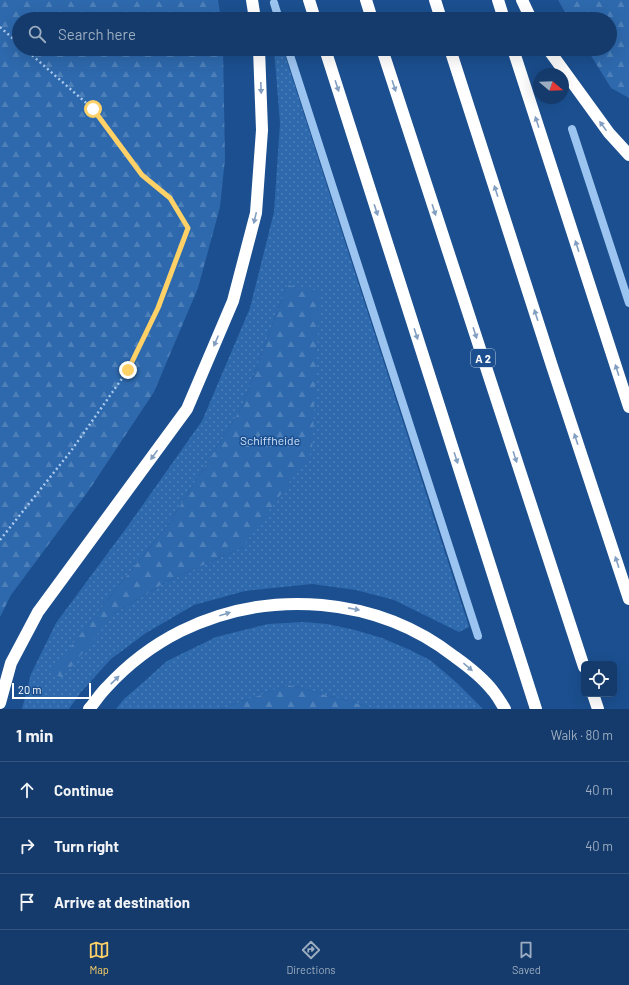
<!DOCTYPE html>
<html lang="en">
<head>
<meta charset="utf-8">
<style>
	body { margin:0; font-family:Barlow,sans-serif; background:#1d4271; color:#f1f3f6 }
	.controls { position:absolute; right:12px; bottom:12px; display:grid; overflow:hidden; border-radius:6px; box-shadow:0 4px 16px #0002 }
	.controls button { width:36px; height:36px; display:grid; place-items:center; padding:0; border:0; border-bottom:1px solid #33557e; background:#143b6b; color:#f1f3f6; font:20px sans-serif }
	.compass { position:absolute; left:533px; top:68px; width:36px; height:36px; border-radius:50%; background:#143b6b; box-shadow:0 4px 16px #0002; rotate:109deg }
	.scale { position:absolute; left:12px; bottom:10px; width:79px; box-sizing:border-box; padding-left:4px; border:2px solid #fff; border-top:0; font-size:11px; line-height:14px; white-space:nowrap; color:#fff; -webkit-text-stroke:3px #1b4f8f; paint-order:stroke }
	.stop { position:absolute; width:12px; height:12px; margin:-9px; border:3px solid #ffd166; border-radius:50%; background:#fff }
	.stop.end { background:#ffd166; border-color:#fff; box-shadow:0 1px 4px #0008 }
	.list { margin:0; padding:0; list-style:none }
	h2 { display:flex; justify-content:space-between; align-items:center; height:52px; margin:0; padding:0 16px; font-size:17px }
	h2 small { font-size:13px; font-weight:400; color:#9dadc1 }
	.list li { display:grid; grid-template-columns:26px 1fr auto; gap:12px; align-items:center; box-sizing:border-box; height:56px; padding:0 16px; border-top:1px solid #33557e }
	.list b { display:block; font-size:15px; white-space:nowrap }
	.list em { font-size:13px; font-style:normal; color:#9dadc1 }
	.icon { flex:none; width:22px; height:22px; fill:none; stroke:currentColor; stroke-width:2; stroke-linecap:round; stroke-linejoin:round }
	.map { position:relative; flex:none; width:629px; height:709px; overflow:hidden }
	.search { position:absolute; background:#143b6b; box-shadow:0 4px 16px #0002; left:12px; right:12px; top:12px; height:44px; display:flex; align-items:center; gap:10px; box-sizing:border-box; padding:0 14px; border-radius:22px; color:#9dadc1; font-size:15px }
	.sheet { height:220px; background:#143b6b }
	nav { display:flex; justify-content:space-around; align-items:center; box-sizing:border-box; height:56px; border-top:1px solid #33557e; background:#143b6b; font-size:11px; color:#9dadc1 }
	nav a { display:grid; justify-items:center; gap:2px }
	nav .on { color:#ffd166 }
	.map>svg:first-child { display:block }
	.grass { fill:url(#grass-dots); fill-rule:evenodd }
	.forest { fill:url(#forest-firs) }
	.lines { fill:none; stroke-linecap:round; stroke-linejoin:round }
	.stream { stroke:#9cc4f0; stroke-width:8 }
	.path { stroke:#a9c9ee; stroke-width:2.5; stroke-dasharray:2 3; stroke-linecap:butt }
	.highway { stroke:#fff; stroke-width:12 }
	.oneway { fill:#829ec1 }
	.route { stroke:#ffd166; stroke-width:5 }
	.labels { text-anchor:middle; dominant-baseline:central; stroke-width:3; stroke-linejoin:round; paint-order:stroke }
	.shield { fill:#1b4f8f; stroke:#bbcadd; stroke-width:1 }
	.shield-label { font-size:11px; font-weight:bold; fill:#fff }
	.park-label { font-size:12px; fill:#cfe3fa; stroke:#1b4f8f }
</style>
</head>
<body>
<div class="map">
<svg width="629" height="709" viewBox="0 0 629 709">
	<defs>
		<pattern id="grass-dots" width="8" height="8" patternUnits="userSpaceOnUse"><rect width="8" height="8" fill="#2e69ad"/><path d="M2 2h.1M6 6h.1" fill="none" stroke="#4d80b9" stroke-width="1.8" stroke-linecap="round"/></pattern>
		<pattern id="forest-firs" width="22" height="20" patternUnits="userSpaceOnUse"><rect width="22" height="20" fill="#2e69ad"/><path d="M5 1l3.5 6h-7zM16 11l3.5 6h-7z" fill="#4d80b9"/></pattern>
	</defs>
	<rect width="100%" height="100%" fill="#1b4f8f"/>
	<path class="grass" d="M274,49H283L469,627L459,632L394,600L356,590L312,584L245,591L194,605L146,633L111,659L81,692L69,709H22L31,674L56,623L130,523L202,421L250,308L274,212L280,123ZM287,285L243,547L166,582L115,613L51,673L104,604L168,525L242,407Z
		M303,622L327,624L355,630L382,638L410,650L430,660L456,682L483,709H377L289,685L220,709H116L124,699L147,679L167,661L216,637L268,624Z"/>
	<path class="forest" d="M0,0H218L221,19H19V49H223L225,159L220,207L198,288L154,392L89,490L11,595L0,617Z
		M558,0H629V98L611,88L587,49H610V19H569Z
		M287,285L320,291L312,451L243,547L166,582L115,613L62,678L51,672L104,604L168,525L242,407Z
		M289,685L377,709H220Z"/>
	<g class="lines">
		<path class="stream" d="M274,3L279,19
			M288,49L478,636
			M572,129L629,303"/>
		<path class="path" d="M0,27L19,44
			M0,540L71,451L128,370L157,308L188,228L171,198L142,175L93,109L25,49"/>
		<path class="highway" d="M252,0L255,19
			M309,0L315,19
			M366,0L372,19
			M435,0L441,19
			M498,0L504,19
			M522,0L531,19
			M325,49L536,709
			M382,49L584,667
			M450,49L552,366L629,599
			M513,49L629,407
			M548,49L609,133L629,155
			M593,694L598,709
			M0,703L11,663L38,612L187,409L233,301L256,213L262,130L259,49
			M89,709C95,702 100,694 106,688C127,665 153,645 181,631C269,588 377,596 455,657C469,667 483,678 493,691C498,697 501,703 505,709"/>
	</g>
	<defs><path id="oneway-solid" d="M-6-.8H1V-3.2L6.5 0L1 3.2V.8H-6Z"/></defs>
	<g class="oneway">
		<use href="#oneway-solid" transform="translate(337 86) rotate(72)"/>
		<use href="#oneway-solid" transform="translate(394 86) rotate(72)"/>
		<use href="#oneway-solid" transform="translate(261 88) rotate(88)"/>
		<use href="#oneway-solid" transform="translate(537 122) rotate(-108)"/>
		<use href="#oneway-solid" transform="translate(603 126) rotate(-126)"/>
		<use href="#oneway-solid" transform="translate(496 191) rotate(-108)"/>
		<use href="#oneway-solid" transform="translate(376 210) rotate(72)"/>
		<use href="#oneway-solid" transform="translate(434 210) rotate(72)"/>
		<use href="#oneway-solid" transform="translate(255 218) rotate(103)"/>
		<use href="#oneway-solid" transform="translate(577 246) rotate(-108)"/>
		<use href="#oneway-solid" transform="translate(536 315) rotate(-108)"/>
		<use href="#oneway-solid" transform="translate(475 333) rotate(72)"/>
		<use href="#oneway-solid" transform="translate(416 334) rotate(72)"/>
		<use href="#oneway-solid" transform="translate(216 341) rotate(113)"/>
		<use href="#oneway-solid" transform="translate(617 370) rotate(-108)"/>
		<use href="#oneway-solid" transform="translate(576 439) rotate(-108)"/>
		<use href="#oneway-solid" transform="translate(154 455) rotate(126)"/>
		<use href="#oneway-solid" transform="translate(515 457) rotate(72)"/>
		<use href="#oneway-solid" transform="translate(456 458) rotate(72)"/>
		<use href="#oneway-solid" transform="translate(617 562) rotate(-108)"/>
		<use href="#oneway-solid" transform="translate(354 609) rotate(11)"/>
		<use href="#oneway-solid" transform="translate(225 614) rotate(-17)"/>
		<use href="#oneway-solid" transform="translate(468 667) rotate(40)"/>
		<use href="#oneway-solid" transform="translate(115 680) rotate(-44)"/>
	</g>
	<g class="lines">
		<path class="route" d="M93,109L142,175L170,198L188,228L158,308L128,370"/>
	</g>
	<g class="labels">
		<rect class="shield" x="471" y="349" width="24" height="18" rx="3"/>
		<g class="shield-label">
			<text x="483" y="358">A 2</text>
		</g>
		<g class="park-label">
			<text x="270" y="440">Schiffheide</text>
		</g>
	</g>
</svg>
<div class="controls">
<button><svg class="icon" aria-label="locate" viewBox="0 0 24 24"><circle cx="12" cy="12" r="6"/><path d="M12 2v4M12 18v4M2 12h4M18 12h4"/></svg></button>
</div>
<svg class="compass" viewBox="-18 -18 36 36"><path d="M0-13l5 13h-10z" fill="#e53935"/><path d="M0 13l5-13h-10z" fill="#9dadc1"/></svg>
<div class="scale">20 m</div>
<div class="stop" style="left:93px;top:109px"></div>
<div class="stop end" style="left:128px;top:370px"></div>
<div class="search"><svg class="icon" aria-label="search" viewBox="0 0 24 24"><circle cx="10" cy="10" r="6"/><path d="M15 15l6 6"/></svg>Search here</div>
</div>
<section class="sheet">
<h2>1 min<small>Walk · 80 m</small></h2>
<ul class="list">
<li><svg class="icon" aria-label="ahead" viewBox="0 0 24 24"><path d="M12 20V5M6 11l6-6 6 6"/></svg><div><b>Continue</b></div><em>40 m</em></li>
<li><svg class="icon" aria-label="right" viewBox="0 0 24 24"><path d="M7 20v-9h11M14 6l5 5-5 5"/></svg><div><b>Turn right</b></div><em>40 m</em></li>
<li><svg class="icon" aria-label="arrive" viewBox="0 0 24 24"><path d="M6 21V4h12l-3 4 3 4H6"/></svg><div><b>Arrive at destination</b></div></li>
</ul>
</section>
<nav>
<a class="on"><svg class="icon" aria-label="map" viewBox="0 0 24 24"><path d="M3 6l6-2 6 2 6-2v14l-6 2-6-2-6 2zM9 4v14M15 6v14"/></svg>Map</a>
<a><svg class="icon" aria-label="directions" viewBox="0 0 24 24"><path d="M12 3l9 9-9 9-9-9zM9 14v-3h6M13 9l2 2-2 2"/></svg>Directions</a>
<a><svg class="icon" aria-label="saved" viewBox="0 0 24 24"><path d="M7 4h10v16l-5-4-5 4z"/></svg>Saved</a>
</nav>
</body>
</html>
